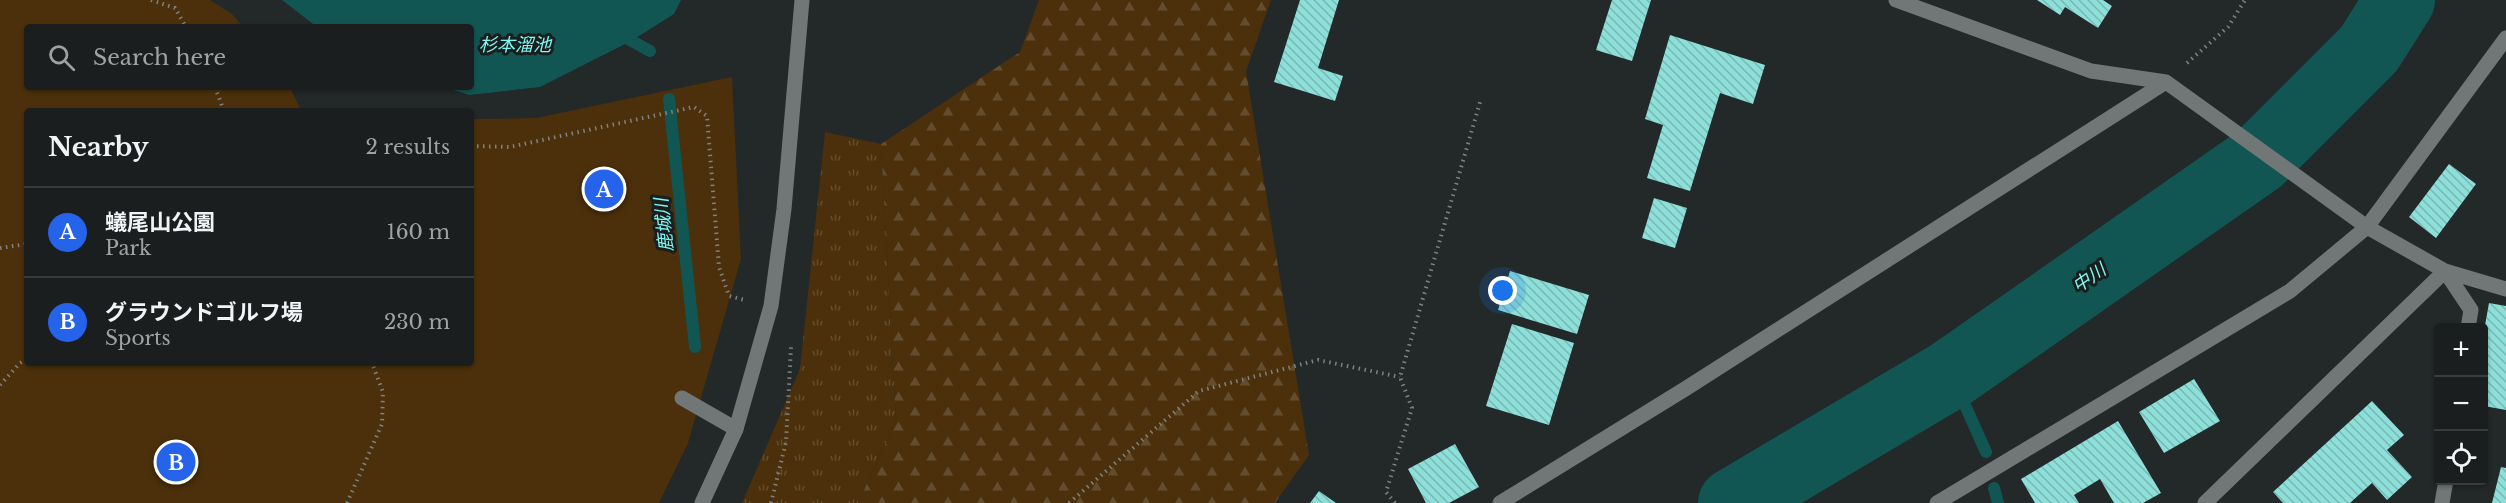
<!DOCTYPE html>
<html lang="en">
<head>
<meta charset="utf-8">
<style>
	body { margin:0; font-family:"Libre Baskerville","Noto Sans JP",serif; background:#272b2b; color:#f1f3f6 }
	.controls { position:absolute; right:18px; bottom:18px; display:grid; overflow:hidden; border-radius:6px; box-shadow:0 2px 4px #0004 }
	.controls button { width:54px; height:54px; display:grid; place-items:center; padding:0; border:0; border-bottom:2px solid #383c3c; background:#1a1e1e; color:#f1f3f6; font:30px sans-serif }
	.you { position:absolute; left:1503px; top:291px; width:21px; height:21px; margin:-15px; border:4px solid #fff; border-radius:50%; background:#1a73e8; box-shadow:0 0 0 9px #1a73e833 }
	.badge { display:grid; place-items:center; width:39px; height:39px; border-radius:50%; background:#2563eb; color:#fff; font-size:20px; font-weight:700 }
	.pin { position:absolute; translate:-50% -50%; border:3px solid #fff; box-shadow:0 2px 6px #0006 }
	.list { margin:0; padding:0; list-style:none }
	h2 { display:flex; justify-content:space-between; align-items:center; height:78px; margin:0; padding:0 24px; font-size:26px }
	h2 small { font-size:20px; font-weight:400; color:#9fa2a4 }
	.list li { display:grid; grid-template-columns:39px 1fr auto; gap:18px; align-items:center; box-sizing:border-box; height:90px; padding:0 24px; border-top:2px solid #383c3c }
	.list b { display:block; font-size:22px; white-space:nowrap }
	.list p { margin:0; font-size:20px; white-space:nowrap; color:#9fa2a4 }
	.list em { font-size:20px; font-style:normal; color:#9fa2a4 }
	.icon { flex:none; width:33px; height:33px; fill:none; stroke:currentColor; stroke-width:2; stroke-linecap:round; stroke-linejoin:round }
	.map { position:relative; flex:none; width:2506px; height:503px; overflow:hidden }
	.search { position:absolute; background:#1a1e1e; box-shadow:0 2px 4px #0004; left:24px; top:24px; width:450px; height:66px; display:flex; align-items:center; gap:15px; box-sizing:border-box; padding:0 21px; border-radius:6px; color:#9fa2a4; font-size:22px }
	.panel { position:absolute; background:#1a1e1e; box-shadow:0 2px 4px #0004; left:24px; top:108px; width:450px; height:258px; border-radius:6px }
	.map>svg:first-child { display:block }
	.grass { fill:url(#grass-tufts) }
	.forest { fill:url(#forest-firs) }
	.park { fill:#4b300b }
	.water { fill:#125653 }
	.lines { fill:none; stroke-linecap:round; stroke-linejoin:round }
	.stream { stroke:#125653; stroke-width:12 }
	.river { stroke:#125653; stroke-width:70 }
	.building { fill:url(#building-back-hatch) }
	.path { stroke:#7e8282; stroke-width:4; stroke-dasharray:1.5 4.5; stroke-linecap:butt }
	.lane { stroke:#717777; stroke-width:15 }
	.street { stroke:#717777; stroke-width:15 }
	.secondary { stroke:#717777; stroke-width:15 }
	.labels { text-anchor:middle; dominant-baseline:central; stroke-width:6; stroke-linejoin:round; paint-order:stroke }
	.water-label { font-size:18px; font-style:italic; fill:#7ff9f2; stroke:#191e1e }
</style>
</head>
<body>
<div class="map">
<svg width="2506" height="503" viewBox="0 0 2506 503">
	<defs>
		<pattern id="grass-tufts" width="24" height="20" patternUnits="userSpaceOnUse" patternTransform="scale(1.5)"><rect width="24" height="20" fill="#4b300b"/><path d="M3 7l-1-3M5 7V3M7 7l1-3M15 17l-1-3M17 17v-4M19 17l1-3" fill="none" stroke="#644d2e"/></pattern>
		<pattern id="forest-firs" width="22" height="20" patternUnits="userSpaceOnUse" patternTransform="scale(1.5)"><rect width="22" height="20" fill="#4b300b"/><path d="M5 1l3.5 6h-7zM16 11l3.5 6h-7z" fill="#644d2e"/></pattern>
		<pattern id="building-back-hatch" width="6" height="6" patternUnits="userSpaceOnUse" patternTransform="scale(1.5)"><rect width="6" height="6" fill="#8ddfd9"/><path d="M-1 5l2 2M0 0l6 6M5-1l2 2" fill="none" stroke="#7ab8b3"/></pattern>
	</defs>
	<rect width="100%" height="100%" fill="#232828"/>
	<path class="grass" d="M825,132L881,144L896,421L858,503H742L800,369Z"/>
	<path class="forest" d="M1039,0H1271L1246,71L1309,455L1275,503H858L896,421L881,144L1020,52Z"/>
	<path class="park" d="M0,0H210L232,14L243,27H27V87H290L301,111H27V363H471V119L536,118L732,77L741,259L688,443L659,503H0Z"/>
	<path class="water" d="M282,0H681L674,14L631,41L540,87L469,95L444,87H471V27H317Z"/>
	<g class="lines">
		<path class="stream" d="M619,34L650,51
			M669,99L695,347
			M1951,374L1986,452
			M1994,488L1998,503"/>
		<path class="river" d="M1733,503L1951,374L2259,159L2369,49L2400,0"/>
	</g>
	<path class="building" d="M1300,0H1339L1318,68L1343,76L1335,101L1274,82Z
		M1612,0H1651L1632,61L1596,50Z
		M2037,0H2103L2112,6L2098,28L2065,7L2060,15Z
		M1670,35L1765,65L1753,104L1720,93L1690,191L1647,178L1663,125L1645,119Z
		M2449,164L2476,184L2436,238L2409,217Z
		M1654,198L1687,208L1675,248L1642,238Z
		M1510,271L1589,295L1577,334L1498,310Z
		M2489,303L2506,306V410L2484,406V331Z
		M1512,324L1574,343L1549,425L1486,406Z
		M2194,379L2220,421L2164,453L2139,412Z
		M2372,401L2404,435L2387,450L2412,477L2387,500L2372,483L2350,503H2283L2273,492Z
		M2118,421L2161,493L2143,503H2114L2100,479L2074,495L2079,503H2035L2021,479Z
		M1455,444L1479,487L1449,503H1426L1408,469Z
		M2501,467L2506,468V503H2492Z
		M1319,491L1336,503H1310Z"/>
	<g class="lines">
		<path class="path" d="M151,0L175,8L186,27
			M2187,63L2228,27L2245,0
			M215,87L224,111
			M471,146L510,147L694,107L707,116L719,267L729,296L745,300
			M0,248L27,244
			M0,385L20,363L27,359
			M347,503L382,424L383,392L372,363
			M771,503L786,442L791,347
			M1069,503L1199,391L1318,360L1400,377
			M1395,503L1386,492L1412,408L1400,377L1481,99"/>
		<path class="lane" d="M682,398L736,429"/>
		<path class="street" d="M1896,0L2091,71L2166,82L2367,227L2445,271L2506,289
			M2445,271L2471,310L2468,328
			M1500,503L1685,389L2166,82
			M1937,503L2290,291L2367,227L2506,38
			M2205,503L2445,271
			M2442,503L2446,480"/>
		<path class="secondary" d="M702,503L736,429L771,306L784,209L802,0"/>
	</g>
	<g class="labels">
		<g class="water-label">
			<text x="515" y="45">杉本溜池</text>
			<text transform="translate(664 225) rotate(-96)">鹿城川</text>
			<text transform="translate(2089 278) rotate(-35)">中川</text>
		</g>
	</g>
</svg>
<div class="controls">
<button>+</button>
<button>−</button>
<button><svg class="icon" aria-label="locate" viewBox="0 0 24 24"><circle cx="12" cy="12" r="6"/><path d="M12 2v4M12 18v4M2 12h4M18 12h4"/></svg></button>
</div>
<div class="you"></div>
<div class="pin badge" style="left:604px;top:189px">A</div>
<div class="pin badge" style="left:176px;top:462px">B</div>
<div class="search"><svg class="icon" aria-label="search" viewBox="0 0 24 24"><circle cx="10" cy="10" r="6"/><path d="M15 15l6 6"/></svg>Search here</div>
<section class="panel">
<h2>Nearby<small>2 results</small></h2>
<ul class="list">
<li><span class="badge">A</span><div><b>蟻尾山公園</b><p>Park</p></div><em>160 m</em></li>
<li><span class="badge">B</span><div><b>グラウンドゴルフ場</b><p>Sports</p></div><em>230 m</em></li>
</ul>
</section>
</div>
</body>
</html>
